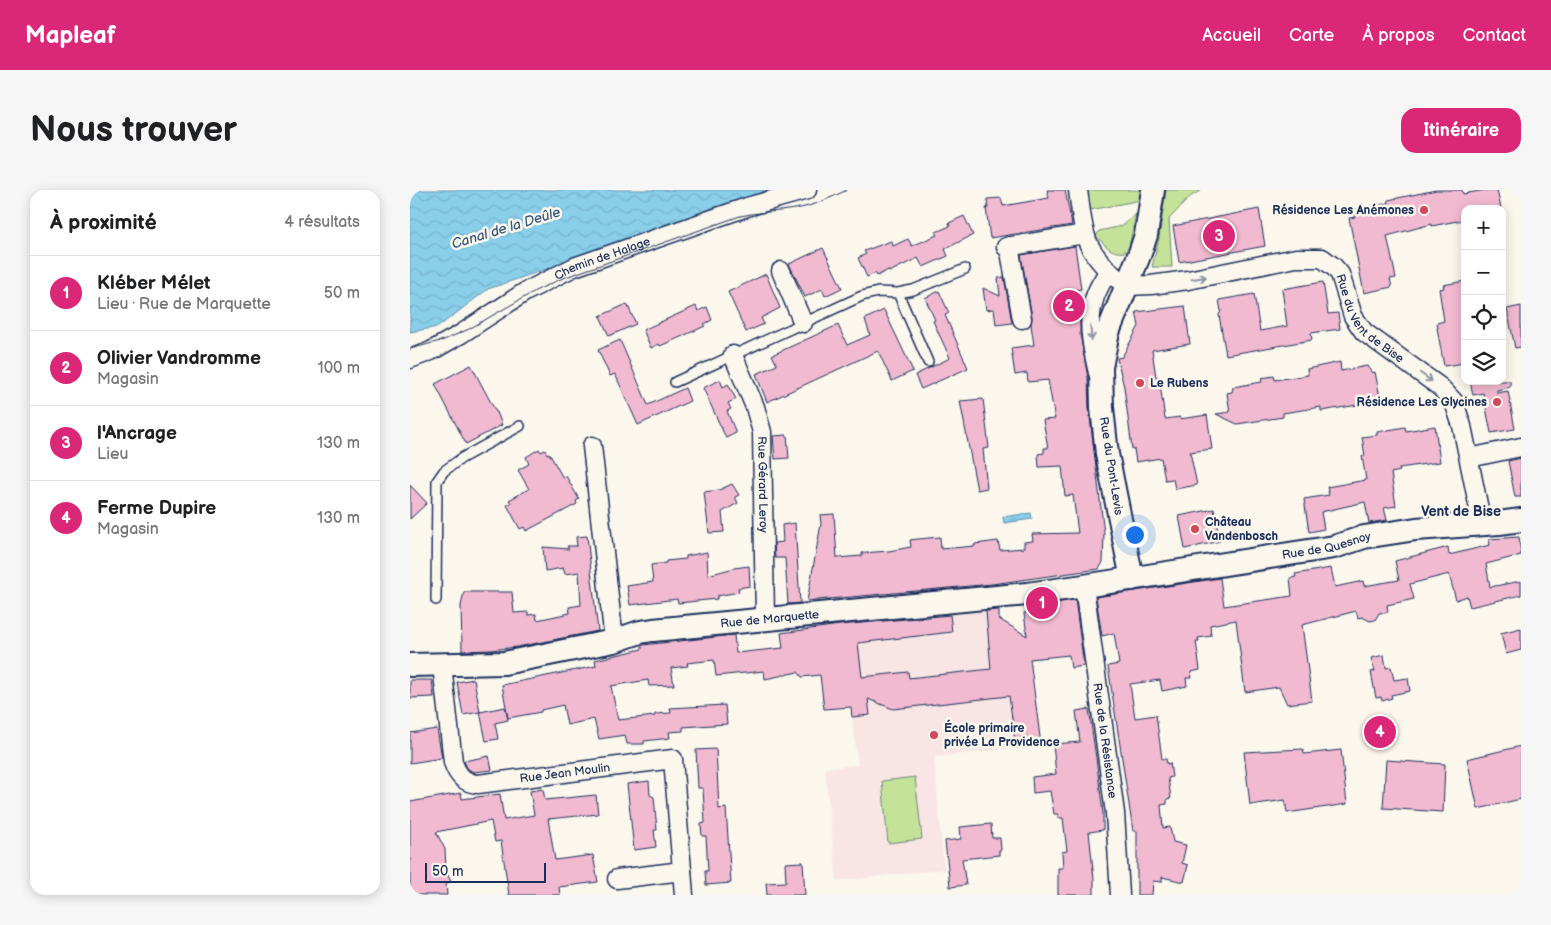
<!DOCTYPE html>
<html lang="fr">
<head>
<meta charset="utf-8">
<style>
	body { margin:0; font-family:"Balsamiq Sans",sans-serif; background:#f6f6f6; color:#202124 }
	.controls { position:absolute; right:15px; top:15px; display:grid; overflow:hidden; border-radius:10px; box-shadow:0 2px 12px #0003 }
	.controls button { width:45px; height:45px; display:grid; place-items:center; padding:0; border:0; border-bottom:1px solid #e0e0e0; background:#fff; color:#202124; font:25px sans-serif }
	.scale { position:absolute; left:15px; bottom:12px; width:121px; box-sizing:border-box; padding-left:5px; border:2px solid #1b2f5e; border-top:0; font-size:14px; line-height:18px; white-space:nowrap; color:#1b2f5e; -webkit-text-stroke:4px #fbf7ec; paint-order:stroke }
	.you { position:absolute; left:724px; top:344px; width:18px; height:18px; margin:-12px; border:4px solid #fff; border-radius:50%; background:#1a73e8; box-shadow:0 0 0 8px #1a73e833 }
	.badge { display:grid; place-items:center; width:32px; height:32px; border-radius:50%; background:#db2777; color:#fff; font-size:16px; font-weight:700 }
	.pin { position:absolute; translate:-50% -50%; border:2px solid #fff; box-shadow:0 1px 5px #0006 }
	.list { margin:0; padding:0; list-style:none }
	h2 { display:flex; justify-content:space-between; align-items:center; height:65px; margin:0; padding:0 20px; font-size:21px }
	h2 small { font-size:16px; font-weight:400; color:#757577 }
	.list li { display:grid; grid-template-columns:32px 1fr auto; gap:15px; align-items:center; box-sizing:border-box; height:75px; padding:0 20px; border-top:1px solid #e0e0e0 }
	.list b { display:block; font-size:19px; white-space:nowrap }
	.list p { margin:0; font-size:16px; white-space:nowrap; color:#757577 }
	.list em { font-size:16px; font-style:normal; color:#757577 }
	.icon { flex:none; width:28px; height:28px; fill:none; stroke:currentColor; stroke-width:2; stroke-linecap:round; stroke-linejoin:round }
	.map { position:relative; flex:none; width:1111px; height:705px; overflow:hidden; border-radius:15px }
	header { display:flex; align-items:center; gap:30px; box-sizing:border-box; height:70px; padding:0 25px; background:#db2777; color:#fff }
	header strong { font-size:24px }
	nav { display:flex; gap:28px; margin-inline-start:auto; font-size:18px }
	.intro { display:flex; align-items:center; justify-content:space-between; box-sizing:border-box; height:120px; padding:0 30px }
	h1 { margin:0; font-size:35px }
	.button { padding:12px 22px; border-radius:15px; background:#db2777; color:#fff; font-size:18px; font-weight:700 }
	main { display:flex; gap:30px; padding:0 30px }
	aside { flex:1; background:#fff; border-radius:15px; box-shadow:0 2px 12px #0003 }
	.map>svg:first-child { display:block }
	.built { fill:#f8e5e4 }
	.grass { fill:#c5e299; stroke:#70887c }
	.water { fill:url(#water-waves); stroke:#5d8fb2 }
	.building { fill:#f2bad0; stroke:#1b2f5e }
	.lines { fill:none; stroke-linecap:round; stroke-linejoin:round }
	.service-casing { stroke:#1b2f5e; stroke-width:12 }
	.minor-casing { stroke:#1b2f5e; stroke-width:21 }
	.tertiary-casing { stroke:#1b2f5e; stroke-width:26 }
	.service { stroke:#fbf7ec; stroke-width:9 }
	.minor { stroke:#fbf7ec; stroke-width:18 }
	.tertiary { stroke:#fbf7ec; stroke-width:22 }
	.tram { stroke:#1b2f5e; stroke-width:1 }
	.oneway { stroke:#8b93a5 }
	.poi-dot { fill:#d1495b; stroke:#fbf7ec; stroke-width:2 }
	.labels { text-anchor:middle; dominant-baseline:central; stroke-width:5; stroke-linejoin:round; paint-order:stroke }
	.poi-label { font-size:12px; font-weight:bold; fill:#1b2f5e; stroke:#fbf7ec; text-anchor:start }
	.street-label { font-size:12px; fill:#1b2f5e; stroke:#fbf7ec }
	.water-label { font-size:14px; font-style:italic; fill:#365781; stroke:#fbf7ec }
	.neighbourhood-label { font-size:14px; font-weight:bold; fill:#1b2f5e; stroke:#fbf7ec }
</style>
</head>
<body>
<header>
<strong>Mapleaf</strong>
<nav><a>Accueil</a><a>Carte</a><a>À propos</a><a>Contact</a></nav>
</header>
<div class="intro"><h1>Nous trouver</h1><a class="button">Itinéraire</a></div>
<main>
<aside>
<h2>À proximité<small>4 résultats</small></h2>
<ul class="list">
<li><span class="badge">1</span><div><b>Kléber Mélet</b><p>Lieu · Rue de Marquette</p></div><em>50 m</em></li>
<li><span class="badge">2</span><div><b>Olivier Vandromme</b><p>Magasin</p></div><em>100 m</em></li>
<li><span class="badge">3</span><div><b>l'Ancrage</b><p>Lieu</p></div><em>130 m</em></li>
<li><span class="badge">4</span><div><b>Ferme Dupire</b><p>Magasin</p></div><em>130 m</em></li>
</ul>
</aside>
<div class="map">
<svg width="1111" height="705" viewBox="0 0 1111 705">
	<defs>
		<pattern id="water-waves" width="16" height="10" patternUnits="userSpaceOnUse" patternTransform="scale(1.25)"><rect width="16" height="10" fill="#89cfea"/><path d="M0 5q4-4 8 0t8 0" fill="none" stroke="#76b2cb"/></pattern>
	</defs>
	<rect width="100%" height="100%" fill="#fbf7ec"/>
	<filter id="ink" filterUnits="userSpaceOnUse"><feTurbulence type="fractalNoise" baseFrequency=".02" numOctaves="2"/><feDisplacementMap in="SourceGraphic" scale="10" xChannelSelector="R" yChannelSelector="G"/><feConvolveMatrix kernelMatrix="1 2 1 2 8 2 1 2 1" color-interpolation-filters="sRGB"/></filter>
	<g filter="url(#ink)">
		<path class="built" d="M589,420L606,558L524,567L534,679L427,691L415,578L448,575L431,435Z"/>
		<path class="grass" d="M674,0H731V10L680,20Z
			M756,0H792L781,6L759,29L762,77H742L749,48Z
			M726,24L719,57L715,62C700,64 697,56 686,46L689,41L712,36Z
			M505,587L512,649L478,653L472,591Z"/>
		<path class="water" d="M0,0H368L78,99L28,137L0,142Z
			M621,323L622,329L594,333L593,327Z"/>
		<path class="building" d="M637,0H655L662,35L580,48L576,18H578L577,9L591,8L593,16L639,8Z
			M1026,0H1052L1053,4L1075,0H1087L1091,19H1055V22L1050,23L1052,30L1022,36V34L977,46L986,88L980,89L982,97L954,103L939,28L945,27L943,20L979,13L978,10Z
			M849,19L855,56L769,72L763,36Z
			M554,26L563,45L535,59L538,66L513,77L508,68L479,82L478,80L467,86L465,83L457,87L448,68L456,64L454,61L481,51L483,56L498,49L502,56L527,45L526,42L540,36L539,33Z
			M665,56L671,99L666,100L670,127V144L678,188L679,219L694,343L693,372L689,379L582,394L397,411L411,334L410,325L424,324L427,368L452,366V363L479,361L501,357L500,350L508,349L530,347L531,359L565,356V354L588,351L590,360L614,358V352L623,351L622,344L668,343L663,305L655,306L652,276L629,277L628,264L634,263V258H638L633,230L645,229L638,190L618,192L617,183L605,185L601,158L624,155L621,135L622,127L611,65Z
			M413,58L432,98L415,106L412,99L395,107L379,74Z
			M356,84L370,118L351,128L354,134L336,142L318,102Z
			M594,87L602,133L586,135L584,119L576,120L573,98L590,106L588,88Z
			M1055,91V173L1034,176L1027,138H1028L1027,133L1034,131L1029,99L1034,98L1033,95Z
			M913,92L918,124L928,123L930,139L901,143L902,150L816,165L809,125L811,121L809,110L844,104L850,141L877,136L872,99Z
			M529,101L539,123L535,125L558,178L511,199L505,185L540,168L523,131L525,130L515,108Z
			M217,114L226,134L199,146L190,126Z
			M286,116L288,121L297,117L302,130L294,134L295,136L264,150L250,156L249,154L241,158L233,140Z
			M775,116L780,154L742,160L746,187H749L755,229L770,227V229L797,225L802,259L780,262L787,295L765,299L763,289L755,290L751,268L726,272L724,259H722L714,197L707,168L712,167L729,136L726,122Z
			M1111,116V157L1105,158L1097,119Z
			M474,120L503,181L482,191L468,161L357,212L346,184L367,175L362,165L428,135L437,155L460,145L455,129Z
			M210,150L238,215L275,198L280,211L228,235L205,184L200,186L188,160Z
			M930,172L931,181L957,176L962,183L965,182L970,207L966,208V212L911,221V217L873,223V227L827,234L806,224L820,222L817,203L822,202L823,197L852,192L851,188L864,186L865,190L898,185L897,179Z
			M61,175L86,222H87L92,235L56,254L25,194Z
			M310,190L313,197L318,194L326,209L318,213L321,219L317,221L326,243L316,248L293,198Z
			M1060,191H1100V197L1087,200V203L1098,201L1105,239L1081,243L1073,203L1063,205Z
			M573,209L579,258L573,259L577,298L567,300L550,211Z
			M1025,236L1030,272L989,278L990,281L981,283L986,316L974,318L977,330L959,333L955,312L911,322L914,339L899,342L894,309L919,305L917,297L956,290L952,266H955L952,247L967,245V242L995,237L996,241Z
			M377,245L379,268L365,269L363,246Z
			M129,259L131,262L135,260L137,264L139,263L153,288L156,286L169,309L166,311L167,314L116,341L114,337L110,339L97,315L101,313L99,310L119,299L108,280L119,274L116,267Z
			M1111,268V307H1105L1098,271Z
			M322,294L329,305L325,307L328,313L312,322L314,342L299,343L294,302L309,300Z
			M0,295L17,313L0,329Z
			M804,319L810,351L775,359L769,326Z
			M385,333L390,413L378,414L375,368H365L364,353L373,352L372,335Z
			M177,346L188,441L107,457L81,460L52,461L51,416L54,402H102L104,423L118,422V425L126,424L127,430L160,423L159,417L171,415L169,382L155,384L153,378L135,381L133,357L159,359L157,356H167L166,347Z
			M1109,347L1111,365L1076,374L1080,397L1111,391V405L1060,417L1057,406L1046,410L1039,384L1000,394L1004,409L977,415L978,422L969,423L965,430L960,431L952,427L948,428L946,421L892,435L902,511L877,514L869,497L835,502L826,430L800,435L801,446L788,448L789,451H786L790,480L781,482L782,488H776L777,496L752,501L750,490L720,494L725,528L746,525L752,569H756L757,574L760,573L762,587L758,588L761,608L757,609V614L751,615L753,638L760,637L763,652L776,655L772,673L778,675L774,692L752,687V692L743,691L742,705H727V641H723L698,476L709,474L704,443L692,446L686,407L810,388L814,416L882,406L880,388L886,387L885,384L921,378L925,397L953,391L954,396L989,390L985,371L1038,357L1039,365L1080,355L1079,349Z
			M297,362L298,385L324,378L339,376L340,396L328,398L329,402L307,406V409L268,413L267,409L220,415L217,396L243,392L241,375L256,373V371L276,369V366Z
			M665,410L674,476L661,478L659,465L620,469L631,555L606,558L599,506L483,519L458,509L460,525L442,527L441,517L414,519L410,485L392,487L388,482L355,489L354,481L306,486L304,470L277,473L278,476L261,478L264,495L239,496L238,490L201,496L208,530L245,526V524L261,523L260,518L315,515L317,534L273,537V541L259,542L260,548L234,551V554H217L215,545L189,549L184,529L157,535L153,515L131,520V522L98,528L92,495L186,476L185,470L232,459V455H233L324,445L326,463L373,458L371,443L430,435L540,425L542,442L448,453L452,487L498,482L499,488L581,479L576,421L589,420V429L617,446L614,423L638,417V414Z
			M1111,438V460L1096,464L1091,443Z
			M974,465L976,478L981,477L984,490L998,488L1000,501L981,505L982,508L972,511L971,507L966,508L961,482L965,481L961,468Z
			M64,489L70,522L53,525L47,492Z
			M0,490H22L24,507L0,508Z
			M95,517L98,530L85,533L88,549L76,551L70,522Z
			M679,519L686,568L693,623V640L679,642L684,689V705H648V678H653L652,662L657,661L653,628H648V624H644L640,601L623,603L622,587L646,584L643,554L670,552L666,521Z
			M27,539L32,568L0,573V543Z
			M1111,556V609L1068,619L1057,569Z
			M306,559L309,619L316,618L321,693L296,695L295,681H298L296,646H292L291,634L295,633L293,598H288L286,560Z
			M893,559L894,564L931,560L937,614L877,623L875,610L840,615L834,562Z
			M79,566L82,580L63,582L57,578L54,571Z
			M976,570L1035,574L1033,622L973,618Z
			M239,591L240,605L244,607L247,640H244L246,657L224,660L217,594Z
			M133,599L135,610L186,605L188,624L138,629L145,670L183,665L188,692L149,697L150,705H99L91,651L85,652L81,631L26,642L35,659L36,680L41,692L36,693L37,705H0V612L51,603L52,609L90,604L94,630L124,625L120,601Z
			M581,634L582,648H590L591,660H589V665L552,669L556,695L540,697L535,651L551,649L550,637Z
			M393,672L395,705H357L356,693L376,692L375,673Z"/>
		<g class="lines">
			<g class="service-casing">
				<path id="service" d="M488,103L518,172
					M265,192L452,106L468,102L488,103L503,100L555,79
					M26,410L27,291L34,281L52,268L110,236"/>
			</g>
			<g class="minor-casing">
				<g id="minor">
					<path id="s1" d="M668,0C670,15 672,36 677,50C682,65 704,89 718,96L741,95L778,90L886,68H912L924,77L930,84L943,126L954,142L1030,197L1044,212L1052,236L1072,334"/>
					<path d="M599,56L612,129"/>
					<path d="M596,57L675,44"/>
					<path d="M371,81L393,133"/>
					<path id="s2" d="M323,165L345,217L352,242L355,429"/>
					<path id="s3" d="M0,169L21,161L51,144L115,102L164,77L337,17L397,0"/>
					<path d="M688,183C679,143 673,116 699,81"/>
					<path d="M182,256L204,451"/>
					<path d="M1059,268L1111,257"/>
					<path id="s4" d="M674,396L705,623L710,705"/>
					<path id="s5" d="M32,475L43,572C47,585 54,593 68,594L263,569L274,705"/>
					<path d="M207,689L272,681"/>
				</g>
			</g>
			<g class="tertiary-casing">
				<g id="tertiary">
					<path d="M722,389L697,264L692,218L691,177L698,142L730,63L736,45L743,0"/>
					<path id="s6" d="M0,475L94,473L204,451L230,442L243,440L617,404L674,396L924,357L954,347L1006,339L1089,333L1111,330"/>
				</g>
			</g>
			<use href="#service" class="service"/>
			<use href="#minor" class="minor"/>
			<use href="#tertiary" class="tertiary"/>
			<path class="tram" d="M0,159L34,150L59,139L127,100L153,88L330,26C348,22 367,22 385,19C404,16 420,8 437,0"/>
		</g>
		<defs><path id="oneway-shaft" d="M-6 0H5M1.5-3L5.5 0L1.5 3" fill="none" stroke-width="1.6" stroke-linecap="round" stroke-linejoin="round" transform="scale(1.25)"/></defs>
		<g class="oneway">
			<use href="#oneway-shaft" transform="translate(789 88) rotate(-10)"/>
			<use href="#oneway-shaft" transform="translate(681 143) rotate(85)"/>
			<use href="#oneway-shaft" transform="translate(1016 187) rotate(35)"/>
		</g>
	</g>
	<g class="poi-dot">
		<circle cx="1014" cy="20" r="5"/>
		<circle cx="730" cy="193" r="5"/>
		<circle cx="1087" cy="212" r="5"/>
		<circle cx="785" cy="339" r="5"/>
		<circle cx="524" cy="545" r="5"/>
	</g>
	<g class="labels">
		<g class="poi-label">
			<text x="1004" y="20" text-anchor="end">Résidence Les Anémones</text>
			<text x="740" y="193">Le Rubens</text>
			<text x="1077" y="212" text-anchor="end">Résidence Les Glycines</text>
			<text x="795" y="332">Château<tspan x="795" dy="14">Vandenbosch</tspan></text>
			<text x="534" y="538">École primaire<tspan x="534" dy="14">privée La Providence</tspan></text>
		</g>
		<g class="street-label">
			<text stroke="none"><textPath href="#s3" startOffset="218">Chemin de Halage</textPath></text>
			<text stroke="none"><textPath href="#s1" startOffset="390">Rue du Vent de Bise</textPath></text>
			<text transform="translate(701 276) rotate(81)">Rue du Pont-Levis</text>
			<text stroke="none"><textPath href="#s2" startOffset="135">Rue Gérard Leroy</textPath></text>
			<text stroke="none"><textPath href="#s6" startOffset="926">Rue de Quesnoy</textPath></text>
			<text stroke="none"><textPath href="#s6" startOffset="364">Rue de Marquette</textPath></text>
			<text stroke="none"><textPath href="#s4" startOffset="156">Rue de la Résistance</textPath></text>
			<text stroke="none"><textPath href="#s5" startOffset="221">Rue Jean Moulin</textPath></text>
		</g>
		<g class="water-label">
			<text transform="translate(96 38) rotate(-17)">Canal de la Deûle</text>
		</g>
		<g class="neighbourhood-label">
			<text x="1051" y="321">Vent de Bise</text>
		</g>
	</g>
</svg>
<div class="controls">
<button>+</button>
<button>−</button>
<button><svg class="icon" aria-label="locate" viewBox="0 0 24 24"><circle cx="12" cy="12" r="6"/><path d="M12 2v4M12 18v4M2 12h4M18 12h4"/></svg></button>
<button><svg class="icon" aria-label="layers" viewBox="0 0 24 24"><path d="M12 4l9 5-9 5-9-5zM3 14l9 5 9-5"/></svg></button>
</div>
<div class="scale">50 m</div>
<div class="you"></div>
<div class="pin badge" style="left:632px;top:413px">1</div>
<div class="pin badge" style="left:659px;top:116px">2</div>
<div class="pin badge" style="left:809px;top:46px">3</div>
<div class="pin badge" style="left:970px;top:542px">4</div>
</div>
</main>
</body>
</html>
